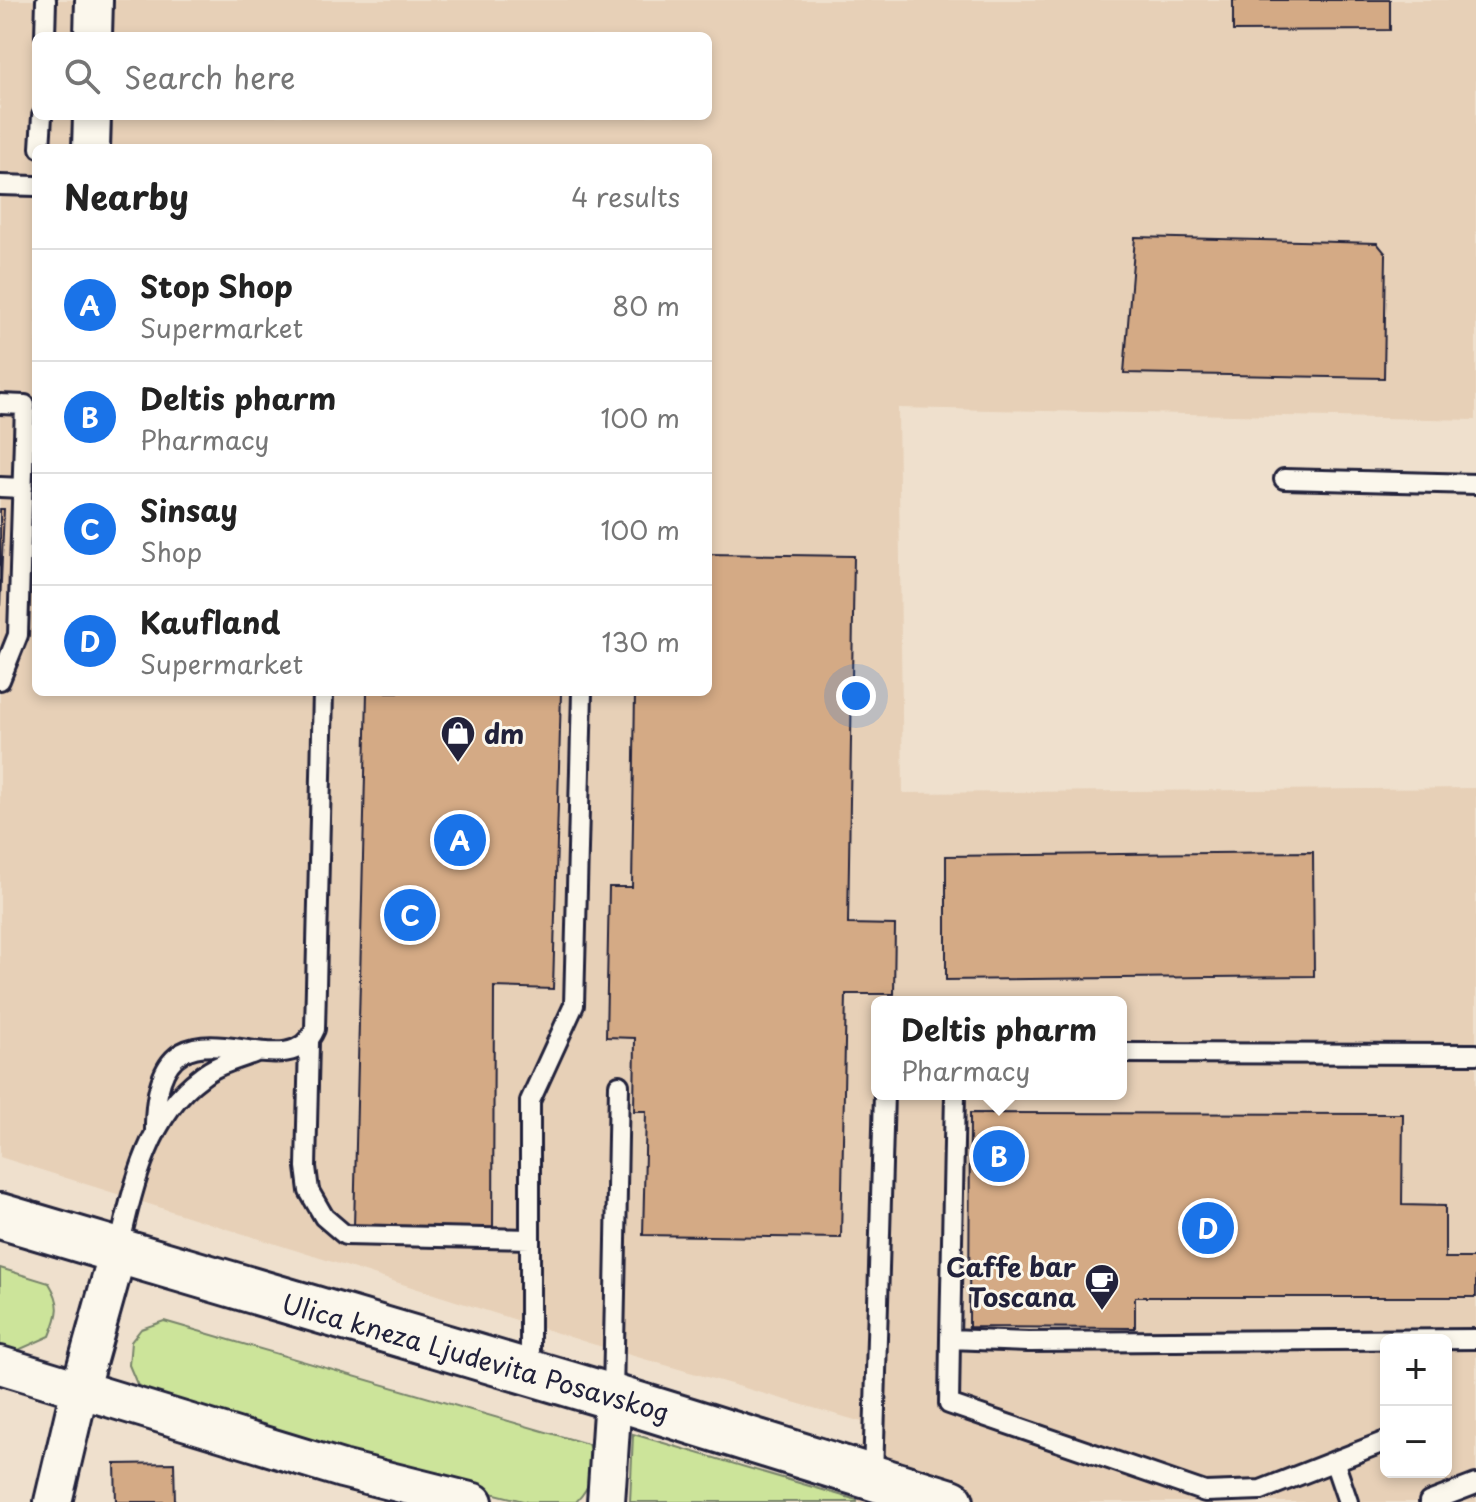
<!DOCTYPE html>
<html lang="en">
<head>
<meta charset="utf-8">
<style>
	body { margin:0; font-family:"Playpen Sans",sans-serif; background:#f2f2f2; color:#222 }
	.controls { position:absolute; right:24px; bottom:24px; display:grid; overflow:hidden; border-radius:12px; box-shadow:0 4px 12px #0003 }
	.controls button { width:72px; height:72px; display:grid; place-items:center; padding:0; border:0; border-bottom:2px solid #e0e0e0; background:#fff; color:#222; font:40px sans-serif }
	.you { position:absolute; left:856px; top:696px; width:28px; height:28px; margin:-20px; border:6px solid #fff; border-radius:50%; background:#1a73e8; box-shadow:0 0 0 12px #1a73e833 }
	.badge { display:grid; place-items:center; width:52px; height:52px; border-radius:50%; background:#1a73e8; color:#fff; font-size:26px; font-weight:700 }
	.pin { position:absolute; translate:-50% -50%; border:4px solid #fff; box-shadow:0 2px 8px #0006 }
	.popup { position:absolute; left:871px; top:996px; width:256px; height:104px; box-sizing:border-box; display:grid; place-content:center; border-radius:12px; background:#fff; filter:drop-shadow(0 2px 6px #0005); font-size:26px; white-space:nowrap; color:#767676 }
	.popup b { font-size:30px; color:#222 }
	.popup::after { content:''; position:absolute; left:50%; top:100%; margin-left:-16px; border:16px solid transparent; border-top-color:#fff }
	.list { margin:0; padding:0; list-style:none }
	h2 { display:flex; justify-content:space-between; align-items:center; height:104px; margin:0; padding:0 32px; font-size:34px }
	h2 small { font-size:26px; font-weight:400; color:#767676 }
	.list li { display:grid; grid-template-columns:52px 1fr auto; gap:24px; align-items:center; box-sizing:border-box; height:112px; padding:0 32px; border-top:2px solid #e0e0e0 }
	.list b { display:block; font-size:30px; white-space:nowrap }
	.list p { margin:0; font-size:26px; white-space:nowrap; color:#767676 }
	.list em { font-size:26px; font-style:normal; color:#767676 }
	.icon { flex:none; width:44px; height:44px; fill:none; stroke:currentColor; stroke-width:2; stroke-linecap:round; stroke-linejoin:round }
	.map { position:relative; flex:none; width:1476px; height:1502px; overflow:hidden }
	.search { position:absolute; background:#fff; box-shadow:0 4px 12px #0003; left:32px; top:32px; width:680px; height:88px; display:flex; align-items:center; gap:20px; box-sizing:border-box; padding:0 28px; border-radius:12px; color:#767676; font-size:30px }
	.panel { position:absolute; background:#fff; box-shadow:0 4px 12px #0003; left:32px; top:144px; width:680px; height:552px; border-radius:12px }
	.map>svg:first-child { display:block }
	.built { fill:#e7d0b7; fill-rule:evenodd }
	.green { fill:#cce49a; stroke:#77836a; stroke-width:2 }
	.building { fill:#d4aa85; stroke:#22223b; stroke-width:2 }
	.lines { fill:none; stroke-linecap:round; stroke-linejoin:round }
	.lane-casing { stroke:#22223b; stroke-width:24 }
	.street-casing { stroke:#22223b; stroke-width:42 }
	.secondary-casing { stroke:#22223b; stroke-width:50 }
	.lane { stroke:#fbf7ec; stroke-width:18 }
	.street { stroke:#fbf7ec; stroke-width:36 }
	.secondary { stroke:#fbf7ec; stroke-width:44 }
	.labels { text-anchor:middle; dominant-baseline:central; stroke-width:6; stroke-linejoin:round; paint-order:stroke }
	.poi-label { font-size:26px; font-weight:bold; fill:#22223b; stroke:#fbf7ec; text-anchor:start }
	.street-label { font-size:26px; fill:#22223b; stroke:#fbf7ec }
</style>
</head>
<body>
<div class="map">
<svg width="1476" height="1502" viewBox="0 0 1476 1502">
	<rect width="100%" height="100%" fill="#efe0cd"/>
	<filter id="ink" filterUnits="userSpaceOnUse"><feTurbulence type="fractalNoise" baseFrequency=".0125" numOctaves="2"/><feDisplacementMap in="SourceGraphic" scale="16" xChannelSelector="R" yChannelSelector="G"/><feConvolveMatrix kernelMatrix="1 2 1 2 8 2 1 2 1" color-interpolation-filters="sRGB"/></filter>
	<g filter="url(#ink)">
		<path class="built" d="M0,0H1476V420L898,408L903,793L1476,788V1502H857L862,1422L589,1343L0,1157ZM36,36H708V116H36ZM36,148H708V692H36ZM877,1002H1121V1094H877ZM1386,1340H1446V1472H1386Z"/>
		<path class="green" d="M0,1268L49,1283C62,1304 59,1314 50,1336L14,1352L0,1350Z
			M164,1321L588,1444C597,1465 592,1486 576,1502H527L416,1474L161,1398L137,1384L129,1365L131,1342L141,1329Z
			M633,1434L857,1500V1502H630Z"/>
		<path class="building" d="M1233,0H1390V30L1233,31Z
			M1135,237L1377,243L1386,254L1384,378L1124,373Z
			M0,509H4L0,606Z
			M708,554L854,556L848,924L895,925L894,994H846L841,1238L643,1235L646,1111H634L635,1038L606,1037L609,887H632L635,692H708Z
			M367,692H561L553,989L494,987L493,1232L354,1227Z
			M1313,852L1314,976L946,980V856Z
			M970,1113L1403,1114L1402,1205L1445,1206V1258H1476V1297H1135V1328L969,1327Z
			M174,1463L175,1502H116L115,1464Z"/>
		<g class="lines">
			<g class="lane-casing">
				<path id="lane" d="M45,36L46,0
					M40,148L42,116
					M0,185L36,186
					M0,404L25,405L18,635L0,680
					M1284,479L1476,484
					M0,487L23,488
					M309,1042L306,1167L309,1191L324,1217L345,1235L530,1239
					M1121,1053L1476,1054
					M155,1132C153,971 285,1100 315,1029L323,692
					M118,1252C132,1192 147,1116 201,1077C217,1064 238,1059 257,1052
					M950,1339L955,1094
					M530,1371V1101L574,1005L582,692
					M613,1397L619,1085
					M1386,1441L1261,1490L1205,1492L949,1404L950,1339L1028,1342L1476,1339
					M1334,1461L1348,1502
					M873,1477L884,1094
					M1429,1502L1476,1484"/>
			</g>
			<g class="street-casing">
				<path id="street" d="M93,36L94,0
					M91,148L92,116
					M0,1365L342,1469L474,1502
					M53,1502L80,1388L118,1252
					M606,1502L613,1397"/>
			</g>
			<g class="secondary-casing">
				<path id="secondary" d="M0,1216L613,1397L951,1502"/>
			</g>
			<use href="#lane" class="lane"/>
			<use href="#street" class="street"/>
			<use href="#secondary" class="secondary"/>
		</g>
	</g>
	<defs>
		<g id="shop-pin" transform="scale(1.8)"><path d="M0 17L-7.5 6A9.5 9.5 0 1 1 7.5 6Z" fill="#22223b" stroke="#fbf7ec"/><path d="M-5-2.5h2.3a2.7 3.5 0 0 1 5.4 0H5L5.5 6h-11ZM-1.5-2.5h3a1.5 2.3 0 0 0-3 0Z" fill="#fff"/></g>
		<g id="cafe-pin" transform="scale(1.8)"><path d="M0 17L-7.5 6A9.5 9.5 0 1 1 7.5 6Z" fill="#22223b" stroke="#fbf7ec"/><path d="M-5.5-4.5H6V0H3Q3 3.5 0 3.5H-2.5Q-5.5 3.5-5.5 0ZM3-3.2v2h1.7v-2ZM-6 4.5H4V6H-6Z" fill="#fff"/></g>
	</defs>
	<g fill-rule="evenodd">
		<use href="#shop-pin" x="458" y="733"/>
		<use href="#cafe-pin" x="1102" y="1281"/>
	</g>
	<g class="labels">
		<g class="poi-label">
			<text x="484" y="733">dm</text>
			<text x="1076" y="1266" text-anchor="end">Caffe bar<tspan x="1076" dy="30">Toscana</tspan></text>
		</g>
		<g class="street-label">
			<text transform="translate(476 1357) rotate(16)">Ulica kneza Ljudevita Posavskog</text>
		</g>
	</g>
</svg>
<div class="controls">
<button>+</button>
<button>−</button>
</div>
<div class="you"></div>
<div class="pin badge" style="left:460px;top:840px">A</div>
<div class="pin badge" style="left:999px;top:1156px">B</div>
<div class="popup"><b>Deltis pharm</b>Pharmacy</div>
<div class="pin badge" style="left:410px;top:915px">C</div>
<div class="pin badge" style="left:1208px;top:1228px">D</div>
<div class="search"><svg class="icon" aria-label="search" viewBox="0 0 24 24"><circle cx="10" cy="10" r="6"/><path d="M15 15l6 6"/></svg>Search here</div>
<section class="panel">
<h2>Nearby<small>4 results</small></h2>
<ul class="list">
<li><span class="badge">A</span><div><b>Stop Shop</b><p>Supermarket</p></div><em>80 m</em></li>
<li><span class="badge">B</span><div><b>Deltis pharm</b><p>Pharmacy</p></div><em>100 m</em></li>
<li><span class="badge">C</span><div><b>Sinsay</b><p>Shop</p></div><em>100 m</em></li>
<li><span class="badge">D</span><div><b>Kaufland</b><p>Supermarket</p></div><em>130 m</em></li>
</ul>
</section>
</div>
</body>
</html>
